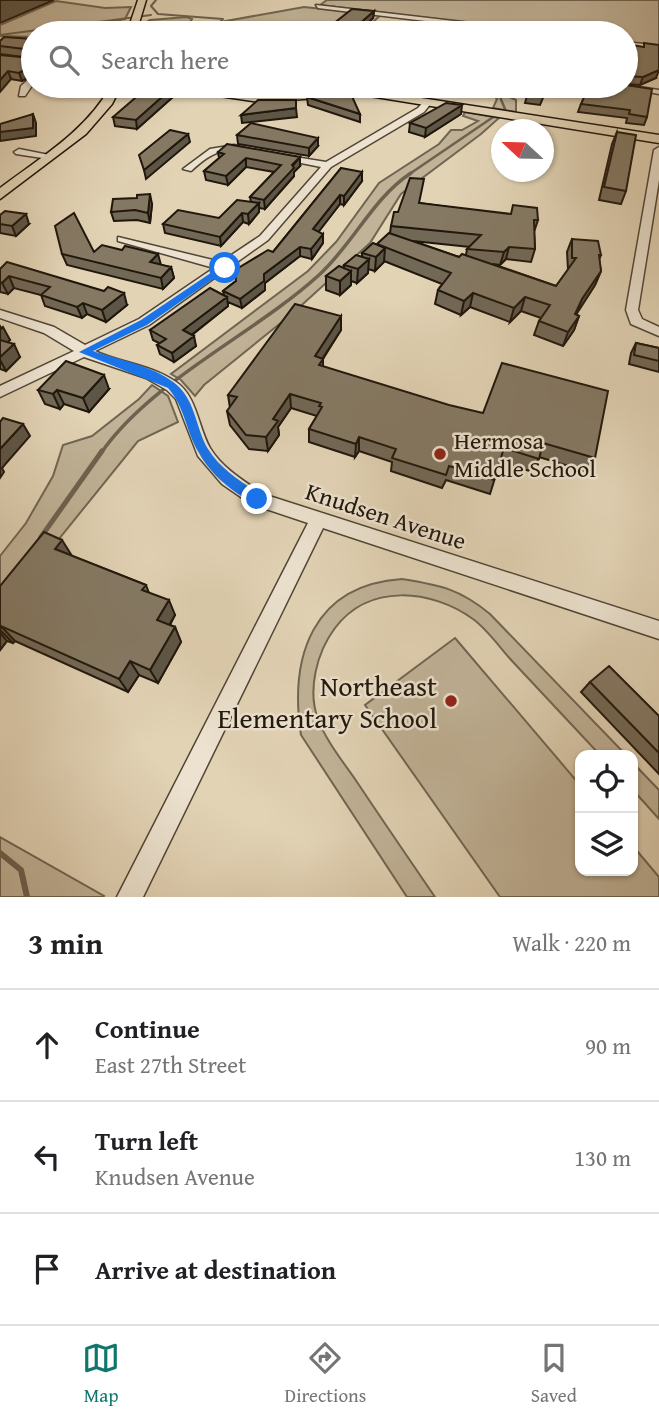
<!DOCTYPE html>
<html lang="en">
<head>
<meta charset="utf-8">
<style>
	body { margin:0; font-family:"Gentium Book Plus",serif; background:#f2f2f2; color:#202124 }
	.controls { position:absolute; right:21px; bottom:21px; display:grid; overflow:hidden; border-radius:14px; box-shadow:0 2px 5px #0004 }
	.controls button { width:63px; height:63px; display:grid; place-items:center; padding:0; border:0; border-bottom:2px solid #e0e0e0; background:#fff; color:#202124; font:35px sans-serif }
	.compass { position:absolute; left:491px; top:119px; width:63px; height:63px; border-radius:50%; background:#fff; box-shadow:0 2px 5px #0004; rotate:292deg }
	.stop { position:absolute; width:21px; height:21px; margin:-16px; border:5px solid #1a73e8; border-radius:50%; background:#fff }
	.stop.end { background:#1a73e8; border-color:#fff; box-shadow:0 2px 7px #0008 }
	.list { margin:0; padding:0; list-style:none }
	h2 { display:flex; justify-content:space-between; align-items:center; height:91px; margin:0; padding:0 28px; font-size:30px }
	h2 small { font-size:23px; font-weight:400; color:#757577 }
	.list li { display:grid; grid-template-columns:46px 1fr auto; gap:21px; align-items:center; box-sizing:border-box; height:112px; padding:0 28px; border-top:2px solid #e0e0e0 }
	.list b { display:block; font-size:26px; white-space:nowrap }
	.list p { margin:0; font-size:23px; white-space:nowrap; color:#757577 }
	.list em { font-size:23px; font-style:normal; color:#757577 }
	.icon { flex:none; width:38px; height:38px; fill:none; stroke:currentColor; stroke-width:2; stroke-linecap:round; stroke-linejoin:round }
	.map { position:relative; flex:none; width:659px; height:897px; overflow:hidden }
	.search { position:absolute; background:#fff; box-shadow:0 2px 5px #0004; left:21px; right:21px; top:21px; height:77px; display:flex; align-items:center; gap:18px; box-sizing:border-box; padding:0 24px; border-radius:38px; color:#757577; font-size:26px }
	.sheet { height:427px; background:#fff }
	nav { display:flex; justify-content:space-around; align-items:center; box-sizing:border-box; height:98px; border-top:2px solid #e0e0e0; background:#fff; font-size:19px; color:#757577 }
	nav a { display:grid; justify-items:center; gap:4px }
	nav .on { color:#0f766e }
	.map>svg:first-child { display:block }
	.green { fill:#c1b398; stroke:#706552; stroke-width:2 }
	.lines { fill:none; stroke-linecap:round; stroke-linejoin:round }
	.stream-far4 { stroke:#6d614f; stroke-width:2 }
	.stream-far3 { stroke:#6d614f; stroke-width:2.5 }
	.stream-far2 { stroke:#6d614f; stroke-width:3.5 }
	.stream-far1 { stroke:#6d614f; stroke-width:5 }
	.stream { stroke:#6d614f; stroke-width:6 }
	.minor-casing { stroke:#504636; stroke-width:3 }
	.major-casing { stroke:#20170c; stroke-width:3 }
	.minor { fill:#ece2cf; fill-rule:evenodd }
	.major { fill:#e2d3b5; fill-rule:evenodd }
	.wall { fill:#726856; stroke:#20170c; stroke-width:2; fill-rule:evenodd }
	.shaded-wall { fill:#5d5546; stroke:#20170c; stroke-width:2 }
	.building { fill:#857964; stroke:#20170c; stroke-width:2 }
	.route { fill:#1a73e8 }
	.poi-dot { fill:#8f2418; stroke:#ece2cf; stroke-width:2.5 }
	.labels { text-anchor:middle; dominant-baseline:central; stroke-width:5; stroke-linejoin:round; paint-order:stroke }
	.poi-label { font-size:24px; fill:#20170c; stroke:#ece2cf; text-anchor:start }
	.street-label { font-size:24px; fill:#20170c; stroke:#ece2cf }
	.near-poi-label { font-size:28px; fill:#20170c; stroke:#ece2cf; text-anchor:end }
</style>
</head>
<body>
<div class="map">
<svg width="659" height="897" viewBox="0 0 659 897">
	<rect width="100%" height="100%" fill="#e2d3b5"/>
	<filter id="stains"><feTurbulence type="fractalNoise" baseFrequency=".00286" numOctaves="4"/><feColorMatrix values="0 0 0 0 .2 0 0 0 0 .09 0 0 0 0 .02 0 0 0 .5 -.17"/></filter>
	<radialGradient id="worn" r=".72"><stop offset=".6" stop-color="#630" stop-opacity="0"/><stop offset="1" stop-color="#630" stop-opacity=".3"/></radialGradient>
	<path class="green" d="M327,0H659V46L626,42V33H553L320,5Z
		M56,1L105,8L131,7L125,19L49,33H33V37L0,36V25Z
		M304,7L381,15L360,33H231L223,28L210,29L213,33H140L143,24L150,20L187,17L192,19L187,28Z
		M485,86H514L507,96L516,100V112L493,108L497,99Z
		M465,112L499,118L481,134L401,194L370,243L293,313L204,385L195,396L181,380L171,374L308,271L336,242L379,183L439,144L451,130H462L478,121L463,116Z
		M152,385L168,396L178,422L138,441L0,612V556L26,523L53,476L63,445L92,436L139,399Z
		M402,579C440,585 460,589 490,614L626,755H600C571,724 542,693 513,662C500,648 488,630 473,619C431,589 369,583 335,628C317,652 307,690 318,719C326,741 344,763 357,782C383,821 409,859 435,897H407L301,735C289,656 313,585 402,579Z
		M455,638L580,785V871H633V846L659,877V897H500L365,705Z
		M633,763L659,790V819L633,790Z
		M0,837L104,896L103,897H0Z"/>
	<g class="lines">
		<path class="stream-far4" d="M156,0L151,6L158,14L223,19L209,33
			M91,23L151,15
			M0,35L75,25"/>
		<path class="stream-far3" d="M408,175L505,109L500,97L489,86"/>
		<path class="stream-far2" d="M101,453C152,380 253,335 319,275C353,244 373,198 411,173"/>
		<path class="stream-far1" d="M41,537L102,451"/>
		<path class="stream" d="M0,853L21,870L27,897"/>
		<g class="minor-casing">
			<path id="minor" d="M316,5L540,31L543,33H525L318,8Z
				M626,42L659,46V50L626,46Z
				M30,78H33V84L25,96H19L21,86Z
				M626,85L659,90V94L615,86Z
				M425,100L432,102L424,112L331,167L268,240L230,267L229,271H224L149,325L95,351C121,363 152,365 176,382C197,396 198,427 210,448C222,468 244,481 263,494L659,621V639L323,528L143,897H117L308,523L251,504L222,484L198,456L176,399L167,390L146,378L84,357L0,397V386L74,351L44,333L0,318V310L54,327L85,345L139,319L214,268L118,241V237L221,262L260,236L321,167L276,158V154L326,162L418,108Z
				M234,145L248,149C241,153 234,150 226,151C212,152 201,162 191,171L183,169L210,149Z
				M659,147V180L638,310L642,319L659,327V336L631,324L626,310L654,150Z
				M19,149L54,156L49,159L16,154L14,152Z"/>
		</g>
		<g class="major-casing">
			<path id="major" d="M138,0H146L136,33H127Z
				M111,86H121L112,104L86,134L0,199V188C40,158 86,131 111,86Z
				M167,86H192L259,96L363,89L659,135V143L363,95L259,102L172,89Z"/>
		</g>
		<use href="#minor" class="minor"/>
		<use href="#major" class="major"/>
	</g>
	<path class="wall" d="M374,11L373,18L357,33H328V28Z
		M33,39V76V75L22,81L11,79L0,55L31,58L0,54V41Z
		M626,44L656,78L640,85L628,84L627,86L647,117L644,125L626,123L627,118L578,112L581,104L626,86Z
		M404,86H447L441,94L404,88Z
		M548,86L540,105L525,103L527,96H521L523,88Z
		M174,96L137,129L115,126L113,117Z
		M307,97L360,114V122L308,105Z
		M461,114L425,137L409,132L410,123Z
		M617,132L626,191L621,204L599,200L612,144Z
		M237,135L318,146L309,156L238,144Z
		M218,152L300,166L294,172V176L265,209L259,208V212L249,224L243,222L221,246L165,233L163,224L219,218L251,202L250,197L274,172L246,167L228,185L206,180L204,171L219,158Z
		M341,168L362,181L344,205L340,204L318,232L323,243L312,259L300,256L265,283V290L242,308L228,302V306L192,335L196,346L174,362L160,354L157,345L159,343L153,340L150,330L224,295L223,291L273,252Z
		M420,203L538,220L534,232L535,249L531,262L506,259L500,265L493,264L556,286L568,270L567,252L572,239L601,255L599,260L601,271L595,285L577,313L576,315L579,316L574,330L563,346L534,335L539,321L541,318L521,311L510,322L470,307L461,315L435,304L438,290L442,284L384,261L375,271L368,269V273L357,283L351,281V285L340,295L326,290V276L344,268V265L362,257V253L377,245L390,233L391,226L398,212ZM413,241L470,247L467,249L466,255L459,257Z
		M152,204L150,223L137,220L114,221L111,212Z
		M0,224H29L16,236L0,233Z
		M94,252L171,267L174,278L163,289L67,265L62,254Z
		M0,269L127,305L106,322L87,314L82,318L45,306L41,295L14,288L8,294L0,292Z
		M341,316V330L323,359V367L595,458L588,472L539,457L533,472L500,462L490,494L446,480L442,488L391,471L392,462L359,451L355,457L309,442V429L317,416L291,408L278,427L279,435L268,451L249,449L230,425L227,411L230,408L228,395Z
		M0,326L10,340L7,342L20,357L6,371L0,369Z
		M636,343L659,348V372L629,364L631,353Z
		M109,389L89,412L64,404L60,409L45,404L38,390Z
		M72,556L146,585L149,593L175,615L170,625L175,627L181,642L158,683L139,675L128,692L15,641L13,643L7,641L0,650V586Z
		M590,682L659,716V774L581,692Z"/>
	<path class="shaded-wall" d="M0,0H54L0,23Z
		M374,11L373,18L357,33H349Z
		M100,25L101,33H95Z
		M30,67L33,75L22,81L19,73Z
		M659,70L656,78L640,85L643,77Z
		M8,71L11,79L0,92V80Z
		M442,86H447L441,94Z
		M172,88L174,96L137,129L136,120Z
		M462,105L461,114L425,137L426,128Z
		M296,108L297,117L242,123L241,115Z
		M33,114L36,123V136L0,141V132Z
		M188,134L190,142L146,179L144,170Z
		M318,138V146L309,156V148Z
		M300,157V166L294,172V176L265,209L264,200Z
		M246,158V167L228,185L226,176Z
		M362,172V181L344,205V196Z
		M150,194L152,204L150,223L148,213Z
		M340,195V204L313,239V229Z
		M259,203V212L249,224L248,214Z
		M242,213L243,222L221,246L220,237Z
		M26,214L29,224L16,236L12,226Z
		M323,234V243L312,259L311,249Z
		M300,247V256L265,283V290L242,308L240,299L264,274Z
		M509,247L506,259L500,265L504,252Z
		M385,248L384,262L375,271L376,257Z
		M158,254L161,265L150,262Z
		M369,259L368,273L357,283L358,269Z
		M171,267L174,278L163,289L161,278Z
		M351,271V285L340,295V281Z
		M601,271L595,285L577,313L570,328L582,299Z
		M9,276L14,288L8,294L2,283Z
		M124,293L127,305L106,322L102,310Z
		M473,293L470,307L461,315L464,301Z
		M227,297L228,306L185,340L183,330Z
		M525,297L521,311L510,322L514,308Z
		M83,303L87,314L82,318L77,307Z
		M341,316V330L315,370V356Z
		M579,316L574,330L563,346L568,332Z
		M3,327L10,340L0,348V330Z
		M194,336L196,346L174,362L172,353Z
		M14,344L20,357L6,371L0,360V357Z
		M104,375L109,389L89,412L83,398Z
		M57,390L64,404L60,409L53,394Z
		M290,394L291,408L278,427L279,435L268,451L266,437L273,419Z
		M23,424L30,436L2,468L4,472L0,478V449Z
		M359,437V451L355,457L356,444Z
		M62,540L72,556L55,549Z
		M169,600L175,615L164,634L157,620Z
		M1,626L15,641L13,643L0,630Z
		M175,627L181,642L158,683L150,670Z
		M0,633L7,641L0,650Z
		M130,661L139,675L128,692L119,679Z"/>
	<path class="building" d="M352,9L374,11L349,33L332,30L334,29L328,28Z
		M94,22L92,25H100L95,33H69L74,23Z
		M485,26L500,29L497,33H480Z
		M4,37L33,39V75L30,67L19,73L8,71L0,80V55L30,58L33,56L32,50L0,46V41Z
		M644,43L659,45V70L643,77L626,76V44L644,47Z
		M626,85L652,89L647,117L629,114L630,110L581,104L589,86Z
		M149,86H159L172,88L136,120L113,117Z
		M524,86H547L542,97L527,95L530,89L523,88Z
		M350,92L360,114L307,97L326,94Z
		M258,100H296V108L241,115Z
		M446,103L462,105L426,128L410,123Z
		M33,114V128L0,132V124Z
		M251,123L318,138L309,148L237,135Z
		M170,130L188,134L144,170L139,155Z
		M617,132L636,135L626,191L604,187Z
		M227,144L300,157L292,165L294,168L264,200L250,197L281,165L246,158L226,176L204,171L224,154L218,152Z
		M341,168L362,172L344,196L340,195L313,229L323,234L311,249L300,247L264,274V281L240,299L223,291L236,281L235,270L268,250L273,252Z
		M410,178L424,179L419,203L511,214L513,205L537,208L538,220H534L535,249L509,247L504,252L467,249L481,235L391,226L394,212H398Z
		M150,194L148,213L135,210L111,212L113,199L137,198V195Z
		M237,200L259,203L248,214L242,213L220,237L163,224L178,210L219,218Z
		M5,211L26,214L12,226L0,224V215Z
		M74,213L94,252L102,245L122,250L125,246L158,254L150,262L171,267L161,278L62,254L55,226Z
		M389,233L459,257L462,254L556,286L576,258H572V239L598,241L601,255H599L601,271L582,299L575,314L579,316L568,332L539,321L550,305L525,297L514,308L473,293L464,301L438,290L451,273L377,244Z
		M373,243L385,248L376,257L362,253Z
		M356,255L369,259L358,269L344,265Z
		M7,262L104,291L108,287L124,293L102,310L83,303L77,307L41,295L50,287L9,276L2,283L0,282V269Z
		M339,266L351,271L340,281L326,276Z
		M210,288L227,297L183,330L194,336L172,353L157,345L166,339L150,330Z
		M295,304L341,316L315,356L323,359L319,365L449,405L483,413L502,363L608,391L595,458L543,443L539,459L504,448L494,480L449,466L446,475L392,458L396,449L359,437L356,444L309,429L322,407L319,406L321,403L290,394L273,419L278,421L266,437L246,435L227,411L237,397L228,395Z
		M0,340L14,344L0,357Z
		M636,343L659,348V361L634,355Z
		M66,361L104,375L83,398L57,390L53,394L38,390Z
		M3,418L23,424L0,449V422Z
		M44,532L62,540L55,549L146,585L142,590L169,600L157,620L175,627L150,670L130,661L119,679L1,626L0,628V586Z
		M609,666L659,716V753L590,682Z"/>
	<path class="route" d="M221,266L229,268L147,325L93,351C119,360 158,367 178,386C196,403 196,429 208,449C220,469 242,482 261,495V502L257,504C235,495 210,474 199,453C186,432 185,407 168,388L79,352L141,320Z"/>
	<g class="poi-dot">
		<circle cx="440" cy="454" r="7"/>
		<circle cx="451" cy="701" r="7"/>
	</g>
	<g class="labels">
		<g class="poi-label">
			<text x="454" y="440">Hermosa<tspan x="454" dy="28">Middle School</tspan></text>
		</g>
		<g class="street-label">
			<text transform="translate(386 516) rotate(18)">Knudsen Avenue</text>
		</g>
		<g class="near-poi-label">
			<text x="437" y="685">Northeast<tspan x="437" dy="32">Elementary School</tspan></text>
		</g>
	</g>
	<rect width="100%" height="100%" filter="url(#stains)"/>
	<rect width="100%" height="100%" fill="url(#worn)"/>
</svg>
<div class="controls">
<button><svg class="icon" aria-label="locate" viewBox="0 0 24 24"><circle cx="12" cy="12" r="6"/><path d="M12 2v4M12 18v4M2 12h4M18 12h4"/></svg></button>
<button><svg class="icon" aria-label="layers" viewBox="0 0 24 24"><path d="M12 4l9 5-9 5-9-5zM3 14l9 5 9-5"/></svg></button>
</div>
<svg class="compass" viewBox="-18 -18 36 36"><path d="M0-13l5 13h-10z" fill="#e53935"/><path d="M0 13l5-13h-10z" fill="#757577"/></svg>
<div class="stop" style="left:225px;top:268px"></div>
<div class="stop end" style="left:257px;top:499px"></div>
<div class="search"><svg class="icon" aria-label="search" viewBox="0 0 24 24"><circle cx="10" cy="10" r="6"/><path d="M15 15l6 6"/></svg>Search here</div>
</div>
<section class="sheet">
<h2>3 min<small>Walk · 220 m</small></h2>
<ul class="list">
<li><svg class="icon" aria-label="ahead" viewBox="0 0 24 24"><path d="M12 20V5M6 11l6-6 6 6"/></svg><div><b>Continue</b><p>East 27th Street</p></div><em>90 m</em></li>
<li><svg class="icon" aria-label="left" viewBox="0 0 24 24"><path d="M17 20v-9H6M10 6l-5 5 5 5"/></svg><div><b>Turn left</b><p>Knudsen Avenue</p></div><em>130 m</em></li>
<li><svg class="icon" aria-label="arrive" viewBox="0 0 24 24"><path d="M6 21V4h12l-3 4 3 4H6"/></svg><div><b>Arrive at destination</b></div></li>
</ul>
</section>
<nav>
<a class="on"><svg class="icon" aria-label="map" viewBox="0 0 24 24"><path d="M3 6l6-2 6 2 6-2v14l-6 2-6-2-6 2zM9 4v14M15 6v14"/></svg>Map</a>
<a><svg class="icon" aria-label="directions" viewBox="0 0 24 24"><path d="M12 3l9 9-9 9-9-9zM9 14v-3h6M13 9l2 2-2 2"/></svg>Directions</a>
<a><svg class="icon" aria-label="saved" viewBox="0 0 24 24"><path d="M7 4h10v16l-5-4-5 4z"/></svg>Saved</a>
</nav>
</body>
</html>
